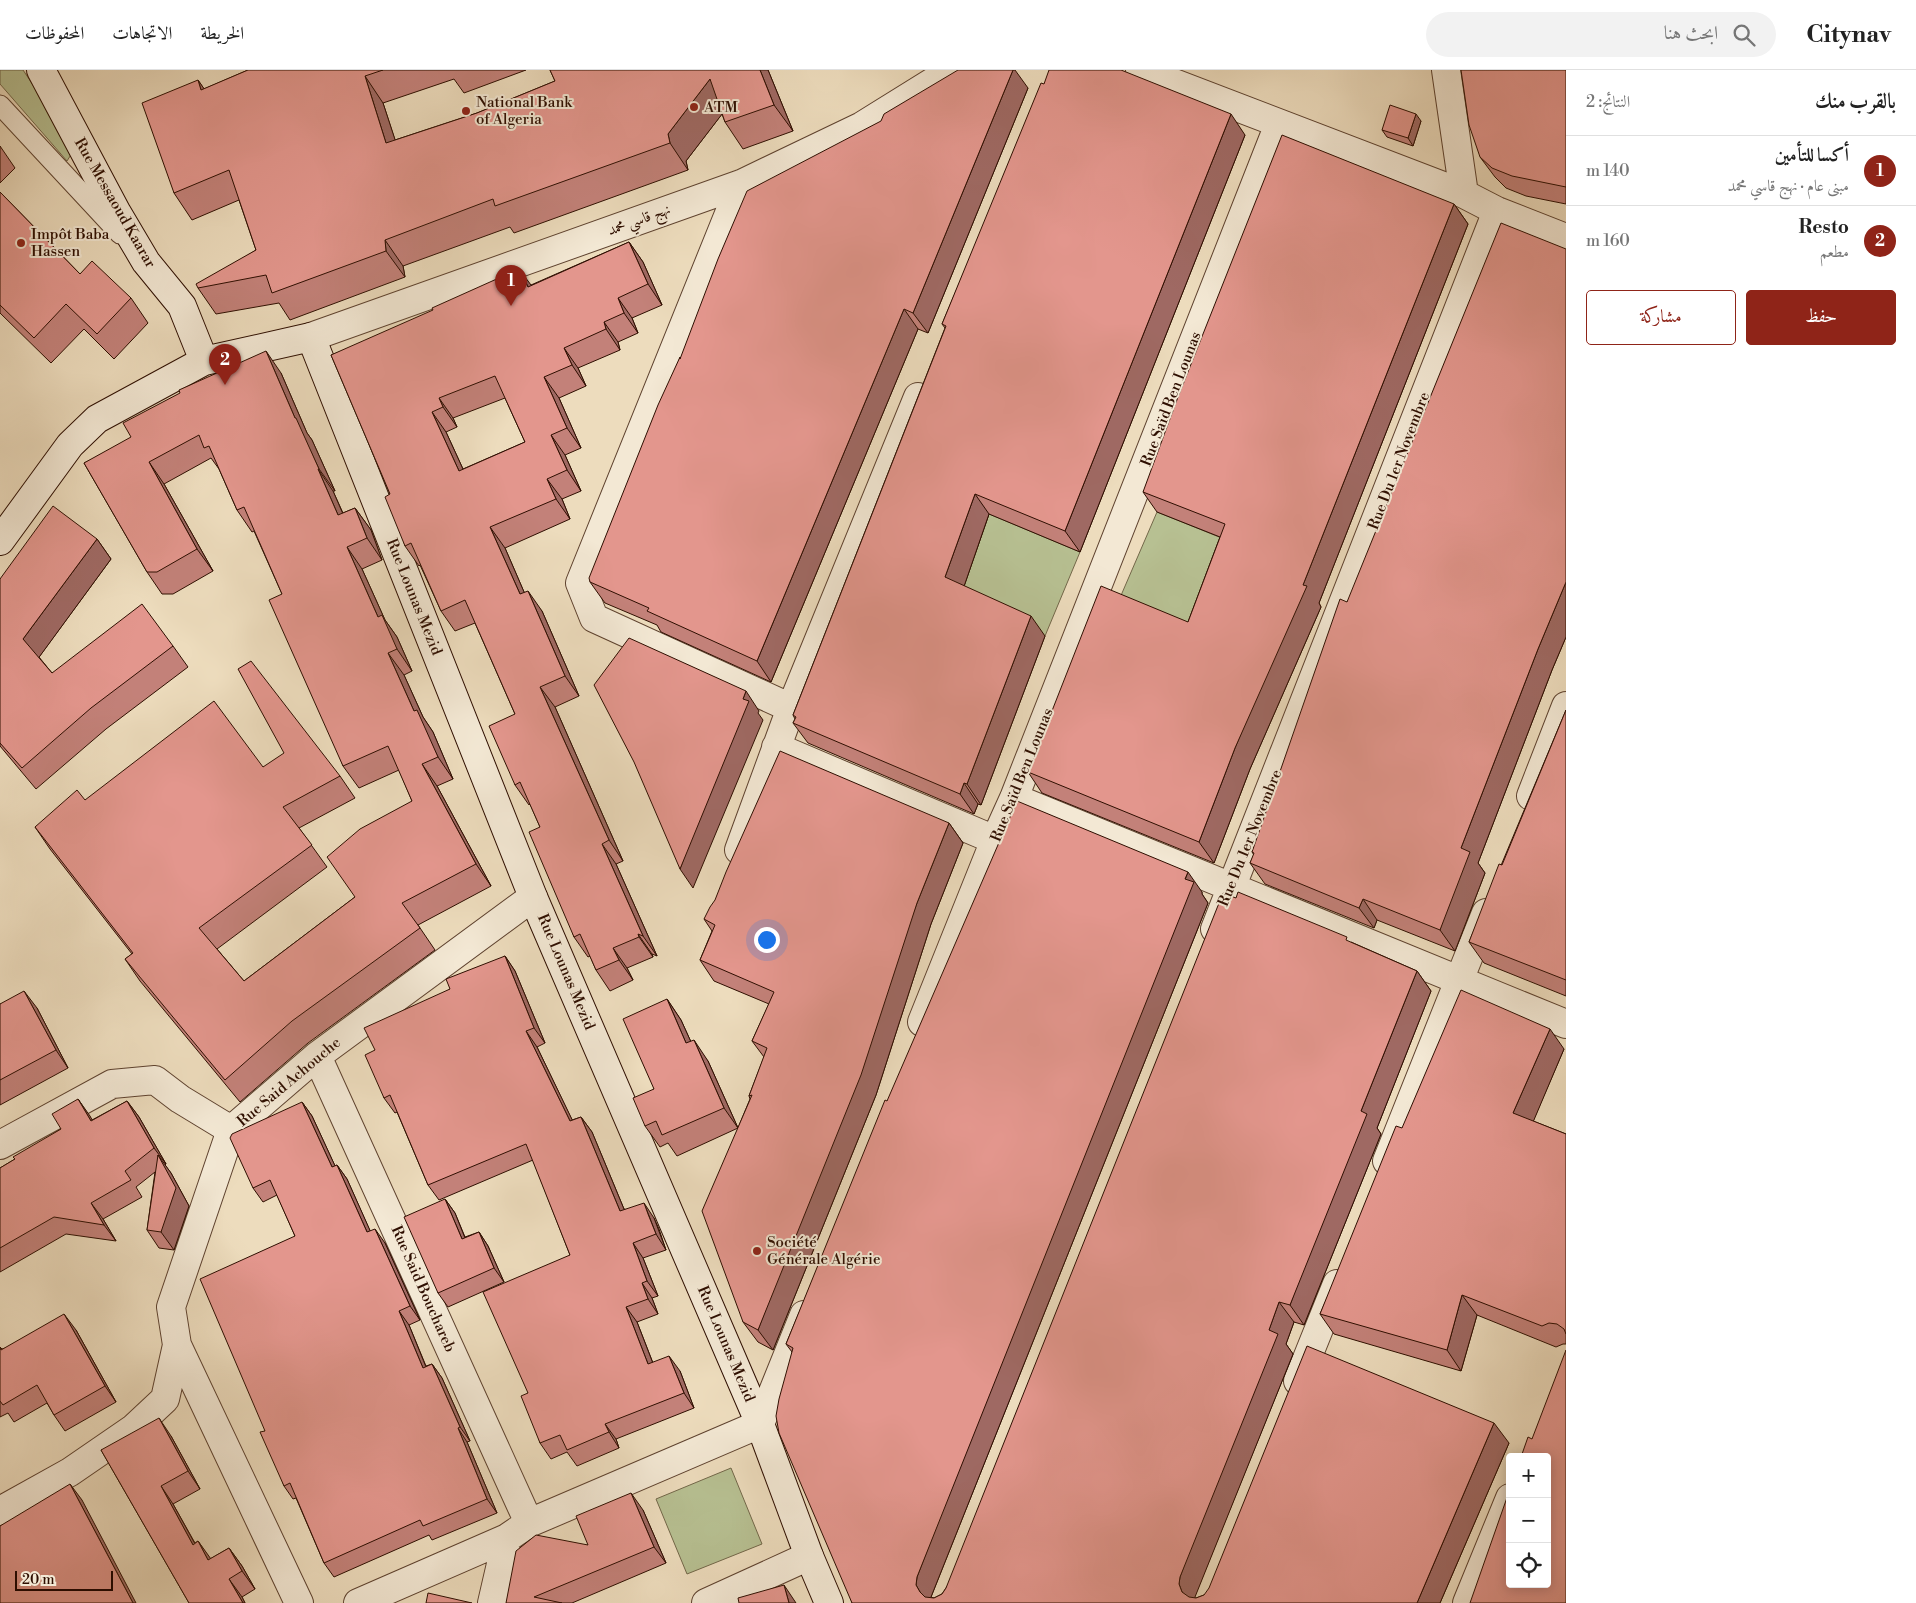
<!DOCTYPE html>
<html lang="ar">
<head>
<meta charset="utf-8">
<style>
	body { margin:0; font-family:"Libre Bodoni",Amiri,serif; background:#f2f2f2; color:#222; direction:rtl }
	.controls { position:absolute; right:15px; bottom:15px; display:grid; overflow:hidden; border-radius:5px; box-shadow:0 2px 12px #0003 }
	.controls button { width:45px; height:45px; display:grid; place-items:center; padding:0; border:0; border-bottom:1px solid #e0e0e0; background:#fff; color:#222; font:25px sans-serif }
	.scale { position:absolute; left:15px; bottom:12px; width:98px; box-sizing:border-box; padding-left:5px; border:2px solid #2e0e00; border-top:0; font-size:14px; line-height:18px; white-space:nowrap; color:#2e0e00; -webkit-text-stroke:4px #f3e8d4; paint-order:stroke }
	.you { position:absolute; left:766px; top:869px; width:18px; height:18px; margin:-12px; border:4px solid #fff; border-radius:50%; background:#1a73e8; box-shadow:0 0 0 8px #1a73e833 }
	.badge { display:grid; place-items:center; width:32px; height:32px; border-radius:50%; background:#8f2418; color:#fff; font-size:16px; font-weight:700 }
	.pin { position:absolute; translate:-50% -41px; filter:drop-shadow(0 1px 2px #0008) }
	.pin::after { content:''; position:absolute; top:26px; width:18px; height:15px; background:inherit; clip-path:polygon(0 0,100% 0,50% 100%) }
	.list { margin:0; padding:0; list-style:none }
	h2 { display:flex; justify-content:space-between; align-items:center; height:65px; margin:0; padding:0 20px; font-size:21px }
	h2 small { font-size:16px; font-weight:400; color:#767676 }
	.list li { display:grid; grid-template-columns:32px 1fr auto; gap:15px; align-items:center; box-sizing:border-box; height:70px; padding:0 20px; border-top:1px solid #e0e0e0 }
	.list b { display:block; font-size:19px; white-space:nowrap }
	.list p { margin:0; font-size:16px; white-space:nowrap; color:#767676 }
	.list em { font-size:16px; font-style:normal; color:#767676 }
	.actions { display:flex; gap:10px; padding:15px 20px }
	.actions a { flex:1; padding:11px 0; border:1px solid #8f2418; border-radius:5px; text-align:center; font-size:18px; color:#8f2418 }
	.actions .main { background:#8f2418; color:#fff }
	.icon { flex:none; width:28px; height:28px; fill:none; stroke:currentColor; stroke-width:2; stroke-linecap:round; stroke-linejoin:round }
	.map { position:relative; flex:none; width:1566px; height:1533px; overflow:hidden; direction:ltr }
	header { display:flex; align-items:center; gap:30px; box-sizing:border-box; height:70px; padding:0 25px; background:#fff; border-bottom:1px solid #e0e0e0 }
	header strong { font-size:24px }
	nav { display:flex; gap:28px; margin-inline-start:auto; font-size:18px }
	.search { width:350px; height:45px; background:#f2f2f2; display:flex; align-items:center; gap:12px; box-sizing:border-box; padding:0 18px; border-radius:28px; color:#767676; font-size:19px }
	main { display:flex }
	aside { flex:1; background:#fff }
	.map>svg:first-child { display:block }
	.grass { fill:#b7c092; stroke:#726749 }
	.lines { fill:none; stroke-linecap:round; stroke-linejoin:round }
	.lane-casing { stroke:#5e422f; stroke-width:21 }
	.street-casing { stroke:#5e422f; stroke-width:30 }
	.secondary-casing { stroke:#2e0e00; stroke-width:30 }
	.lane { stroke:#f3e8d4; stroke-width:19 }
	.street { stroke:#f3e8d4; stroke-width:28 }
	.secondary { stroke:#f3e8d4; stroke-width:28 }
	.wall { fill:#c38179; stroke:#2e0e00; fill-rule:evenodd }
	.shaded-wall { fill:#9f6963; stroke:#2e0e00 }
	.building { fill:#e3968d; stroke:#2e0e00; fill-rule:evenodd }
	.poi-dot { fill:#8f2418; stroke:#f3e8d4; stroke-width:2 }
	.labels { text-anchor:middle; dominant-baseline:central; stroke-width:4; stroke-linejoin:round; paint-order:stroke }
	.poi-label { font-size:15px; fill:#2e0e00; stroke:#f3e8d4; text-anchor:start }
	.street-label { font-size:15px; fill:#2e0e00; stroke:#f3e8d4 }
</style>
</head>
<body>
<header>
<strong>Citynav</strong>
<div class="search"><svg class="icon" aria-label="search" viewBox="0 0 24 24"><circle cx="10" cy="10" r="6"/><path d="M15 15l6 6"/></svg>ابحث هنا</div>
<nav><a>الخريطة</a><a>الاتجاهات</a><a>المحفوظات</a></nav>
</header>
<main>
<aside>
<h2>بالقرب منك<small>النتائج: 2</small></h2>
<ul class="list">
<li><span class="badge">1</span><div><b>أكسا للتأمين</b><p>مبنى عام · نهج قاسي محمد</p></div><em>140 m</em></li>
<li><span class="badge">2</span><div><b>Resto</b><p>مطعم</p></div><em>160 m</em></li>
</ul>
<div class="actions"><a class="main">حفظ</a><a>مشاركة</a></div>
</aside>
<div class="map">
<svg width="1566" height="1533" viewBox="0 0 1566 1533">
	<rect width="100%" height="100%" fill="#eddcbd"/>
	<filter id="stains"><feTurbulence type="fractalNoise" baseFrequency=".004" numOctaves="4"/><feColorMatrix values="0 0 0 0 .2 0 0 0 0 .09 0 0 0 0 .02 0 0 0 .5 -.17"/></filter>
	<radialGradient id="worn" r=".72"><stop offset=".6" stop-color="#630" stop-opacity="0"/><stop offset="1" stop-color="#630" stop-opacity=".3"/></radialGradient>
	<path class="grass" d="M0,0H23L64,61L72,83L67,91L0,14Z
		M1157,442L1239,475L1202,573L1116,537Z
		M989,444L1080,482L1045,566L960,528Z
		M731,1398L762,1474L687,1504L656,1429Z"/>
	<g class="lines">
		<g class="lane-casing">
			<path id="lane" d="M0,35L120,164"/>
		</g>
		<g class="street-casing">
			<path id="street" d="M1140,0L1464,124L1497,141L1566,168
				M1446,0L1464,124
				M741,114L580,513L594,548L791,638
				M311,267L741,114L862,56L952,0
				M776,677L995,770
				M1531,726L1566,636
				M1014,728L1566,954
				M739,780L791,638L918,327
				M1215,859L1497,141
				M922,952L995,770L1014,728L1279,54
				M317,986L529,1453
				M231,1060L171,1237L177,1275L299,1533
				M0,1075L112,1014L155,1010L180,1029L231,1060L317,986L533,827
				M1387,1091L1486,843
				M1298,1311L1337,1214
				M0,1441L70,1402L134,1358L165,1329L177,1275
				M358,1533L507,1468L529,1453L760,1354L804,1245
				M492,1533L507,1468
				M706,1533L809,1486
				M1467,1533L1510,1428"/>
		</g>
		<g class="secondary-casing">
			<path id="secondary" d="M41,0L117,143L146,192L182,236L204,291
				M0,471L70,375L97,349L204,291L311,267L533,827L760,1354L809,1486L829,1533"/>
		</g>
		<use href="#lane" class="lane"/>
		<use href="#street" class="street"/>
		<use href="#secondary" class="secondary"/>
	</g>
	<path class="wall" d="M248,0H526L464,23L454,9L383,33L395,70L477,43L555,11L550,0H768L793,61L743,79L725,52L722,44L686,91L688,100L514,163L510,157L403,196L405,207L290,250L279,233L216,244L198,218L256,180L239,130L192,150L174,123L198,10L204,19Z
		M1566,0V134L1526,126L1506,118L1495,107L1480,87Z
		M1044,14L1245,65L1080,482L989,444L964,516L1045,566L981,735L978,734L974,744L808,673L793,653L795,649L793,645L945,258L942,254Z
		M1028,18L928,263L918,259L771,612L661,562L657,555L605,533L590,512L680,288Z
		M1421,51L1413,76L1387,67L1382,60Z
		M0,76L15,98L0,113Z
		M0,122L80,204L131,228L148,253L114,289L84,259L51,293L0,243Z
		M1454,134L1468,154L1319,533L1321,537L1250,699L1214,793L1042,723L1028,702L1188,552L1220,467L1157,442L1143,422Z
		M629,172L643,192L662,235L632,248L638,263L618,272L620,280L578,298L586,316L559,328L581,378L565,385L581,421L562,429L570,449L505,478L524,522L542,541L579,626L555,637L623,791L616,794L657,886L652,884L653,887L627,898L633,910L610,921L596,900L590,886L588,887L574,867L540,757L530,734L529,735L515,715V644L475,553L455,561L441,541L420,495L419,496L405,476L390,424L331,285L531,215ZM505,328L525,372L463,399L446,362L457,357L453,348Z
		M1566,179V567L1552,600L1478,793L1485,803L1455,881L1377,850L1374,858L1265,814L1250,793L1254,785L1252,782L1347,532Z
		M281,303L307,363L312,370L335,421H333L343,443L355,438L371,460L382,490L362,499L385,550L397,567L412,601L404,605L423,647L433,662L453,709L437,716L491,816L418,855L435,880L308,973L240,1032L140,911L125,889L132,884L50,779L35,757L85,730L263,697L340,706L355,728L299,758L327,797L217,879L244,911L355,827L412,731L399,700L359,718L343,696L282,524L254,461L252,462L237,440L219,399L211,388L164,414L213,501L173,524H162L147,502L84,393Z
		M97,469L111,489L39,587L52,603L173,576L188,597L106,659L36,719L0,676V509Z
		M1566,640V926L1484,893L1469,872Z
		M949,753L963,773L931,854L876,1025L773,1280L758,1272L743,1252L738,1058L677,1086L668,1073L660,1077L645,1056L654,1019L667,929L681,950L691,972L708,991L738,1058L750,1029L749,1026L764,987L752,971L769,934L714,911L700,890L712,861L704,849Z
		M1202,822V824L1208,833L931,1527L934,1528L942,1524L946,1518L1351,872L1417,901L1431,921L1377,1058L1381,1064L1304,1255L1294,1252L1286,1274L1293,1284L1194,1528H1196L1204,1525L1509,1373L1440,1533H852L792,1282L786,1274L887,1031Z
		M505,886L515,901L545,973L537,977L572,1050L581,1047L592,1062L624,1139L654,1148L659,1159L666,1180L643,1188L658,1226L652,1228L658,1244L637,1252L653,1293L680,1301L694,1338L616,1369L619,1378L577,1396L567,1382L551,1389L540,1373L528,1323L570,1185L533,1090L439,1130L428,1115L397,1042L395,1043L384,1028L375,980L450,919Z
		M0,934L37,938L68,998L0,1035Z
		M1564,979L1533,1051L1566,1064V1274H1563L1556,1277L1477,1245L1461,1301L1334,1264L1320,1244L1402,1058Z
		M78,1029L92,1050L127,1031L139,1047L166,1094L165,1095L171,1103L189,1136L174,1180L159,1178L147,1160L155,1102L136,1117L142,1127L103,1149L116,1171L66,1164L0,1202V1098L15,1089L61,1059Z
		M302,1032L312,1046L335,1096L337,1095L347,1109L370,1161L385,1173L420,1250L409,1255L426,1296L432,1294L442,1308L470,1371L467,1372L497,1443L432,1470L429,1465L334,1507L324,1493L296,1428L293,1429L284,1416L265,1361L295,1166L277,1125L263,1132L253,1118Z
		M445,1129L455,1143L465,1167L479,1162L488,1176L504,1212L448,1237L438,1223Z
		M76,1260L116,1332L65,1361L54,1345L47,1333L14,1352L8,1343L0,1347V1277L2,1279Z
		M171,1366L200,1419L173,1434L195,1473L198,1471L210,1489L229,1478L242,1496L255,1519L242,1527L245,1533H189L101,1380Z
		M643,1440L666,1493L572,1533H506L588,1475Z"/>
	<path class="shaded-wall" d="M760,0H768L793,61L774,35Z
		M1013,0H1015L1028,18L928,263L913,243Z
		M365,6L383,33L405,100L386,73Z
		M710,9L729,35L686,91L688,100L670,73L668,64Z
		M198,10L216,36L201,20Z
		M1231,44L1245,65L1080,482L1065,461Z
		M1416,44L1421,51L1413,76L1408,68Z
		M1454,134L1468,154L1319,533L1321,537L1250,699L1214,793L1199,772L1235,678L1303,515Z
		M385,170L403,196L405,207L386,181Z
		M629,172L643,192L662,235L648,214Z
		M519,199L534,219L528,217Z
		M618,228L632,248L638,263L624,243Z
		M904,239L918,259L771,612L757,591Z
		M604,252L618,272L620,280L606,259Z
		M564,278L578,298L586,316L572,295Z
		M266,281L281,303L307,363L312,370L335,421L319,399L295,348Z
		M544,307L559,328L581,378L567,358Z
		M439,328L453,348L457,357L443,337Z
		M432,342L446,362L473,421L459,401Z
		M551,365L565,385L581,421L567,400Z
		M149,392L164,414L213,501L197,479Z
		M318,399L333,421L353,467L338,445Z
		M547,409L562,429L570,449L556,429Z
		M975,424L989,444L960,528L945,507Z
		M355,438L371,460L382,490L367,468Z
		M490,457L505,478L534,545L520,524Z
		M97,469L111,489L37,590L23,569Z
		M347,477L362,499L385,550L397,567L412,601L397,579L378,547Z
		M1566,512V567L1552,600L1478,793L1485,803L1455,881L1440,860L1461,778L1538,579Z
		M528,521L542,541L579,626L565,606Z
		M1031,546L1045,566L981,735L967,714Z
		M388,583L404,605L423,647L433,662L453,709L438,687L414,641Z
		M540,617L555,637L623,791L609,770Z
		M746,621L759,641L758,643L763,650L693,818L680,799Z
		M422,694L437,716L491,816L476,794Z
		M964,713L978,734L974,744L960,724Z
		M949,753L963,773L931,854L876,1025L773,1280L758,1260L917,833Z
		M602,774L616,794L657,886L643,866Z
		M1188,802L1202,822V824L1208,833L931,1527V1533L920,1522L916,1515L917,1507Z
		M1363,829L1377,850L1374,858L1359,838Z
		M638,864L652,884L653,887L639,867Z
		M613,878L627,898L633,910L619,890Z
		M505,886L515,901L545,973L534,958Z
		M1417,901L1431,921L1377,1058L1381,1064L1304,1255L1290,1235L1361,1041Z
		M24,921L37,938L68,998L56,980Z
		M667,929L681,950L701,994L686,973Z
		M1550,959L1564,979L1528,1064L1513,1043Z
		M526,961L537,977L580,1066L570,1051Z
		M694,970L708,991L738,1058L724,1038Z
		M78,1029L90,1046L102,1068L91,1051Z
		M127,1031L139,1047L166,1094L154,1078Z
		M302,1032L312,1046L342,1111L332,1097Z
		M581,1047L592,1062L631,1156L620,1141Z
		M158,1085L171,1103L189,1136L174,1180L161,1162Z
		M337,1095L347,1109L377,1176L367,1162Z
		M445,1129L455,1143L471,1183L462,1169Z
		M91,1133L103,1149L116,1171L104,1155Z
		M644,1133L654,1148L666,1180L656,1164Z
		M375,1159L385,1173L420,1250L410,1236Z
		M479,1162L488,1176L504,1212L494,1198Z
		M633,1173L643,1188L658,1226L647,1211Z
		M642,1213L652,1228L658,1244L648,1229Z
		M1462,1225L1477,1245L1461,1301L1447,1280Z
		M1279,1232L1294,1252L1286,1274L1293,1284L1195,1527L1194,1533L1182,1522L1179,1514L1180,1507Z
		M626,1237L637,1252L659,1309L648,1294Z
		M399,1241L409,1255L432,1312L423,1298Z
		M64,1244L76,1260L116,1332L105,1316Z
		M669,1286L680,1301L694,1338L684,1323Z
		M432,1294L442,1308L470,1371L460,1357Z
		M159,1348L171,1366L200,1419L188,1401Z
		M1494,1353L1509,1373L1440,1533H1417Z
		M605,1354L616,1369L619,1378L609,1362Z
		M458,1358L467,1372L497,1443L487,1429Z
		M70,1414L82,1430L136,1533H133Z
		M161,1416L173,1434L205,1492L193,1475Z
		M631,1423L643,1440L666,1493L654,1477Z
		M198,1471L211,1489L208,1490Z
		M229,1478L242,1496L255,1519L242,1501Z
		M229,1509L242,1527L245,1533H243Z
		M784,1515L796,1533H789Z"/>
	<path class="building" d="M248,0H383L365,6L386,73L477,43L555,11L550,0H760L774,35L725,52L710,9L668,64L670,73L495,136L493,129L385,170L386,181L272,223L266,205L198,218L196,214L256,180L229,100L174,123L142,33L198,10L201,20Z
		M958,0H1013L913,243L904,239L757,591L647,541L649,538L590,512L589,508L658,335L680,287V289L718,189L747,121L881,51L884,44Z
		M1049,0H1121L1231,44L1065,461L975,424L945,507L1031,546L967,714L964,713L960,724L793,653L796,647L793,645L946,256L942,254L1041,13L1044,14Z
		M1461,0H1566V117L1512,106L1492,98L1480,87L1469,55Z
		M1390,35L1416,44L1408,68L1382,60Z
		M1282,65L1454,134L1303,515L1307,516L1235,678L1199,772L1028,702L1101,516L1188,552L1225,454L1143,422L1178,327Z
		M0,122L80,204L92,191L131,228L97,264L66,234L34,268L0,235Z
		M1501,153L1566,179V512L1538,579L1461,778L1470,782L1440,860L1363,829L1359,838L1250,793L1254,783L1252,782L1340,529L1347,532Z
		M629,172L648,214L618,228L624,243L604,252L606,259L564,278L572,295L544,307L567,358L551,365L567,400L547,409L556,429L490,457L520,524L528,521L565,606L540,617L609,770L602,774L643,866L638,864L639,867L613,878L619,890L596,900L580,864L574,867L529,762L540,757L520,712L515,715L489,656L515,644L465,530L441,541L411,473L405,476L385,427L390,424L331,285L433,240L432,238L519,199L528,217ZM495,306L525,372L459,401L432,342L443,337L439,328Z
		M266,281L295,348H296L319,399H318L338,445L355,438L367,468L347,477L378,547L382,545L397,579L388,583L414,641L417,640L438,687L422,694L476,794L402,833L420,858L292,951L225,1010L125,889L133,883L35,757L77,720L85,730L214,631L263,697L284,683L238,599L251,591L340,706L283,737L312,775L199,858L244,911L355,827L327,787L360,759L412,731L388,676L343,696L269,530L282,524L244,437L237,440L209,376L204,378L199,365L149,392L197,479L157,502H147L84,393L131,367L123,353L180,323L179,320Z
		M53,436L97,469L23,569L52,603L142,534L173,576L91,638L22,698L0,673V509Z
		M629,568L746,621L743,629L749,631L680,799L634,692L594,615Z
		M1566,640V910L1469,872L1499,794L1502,795Z
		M780,681L949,753L917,833L861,1005L758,1260L743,1252L702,1141L752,1025L749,1026L767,978L752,971L774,922L700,890L715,855L704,849L710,837L715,830L726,802Z
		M1017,731L1188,802L1185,809L1194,812L917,1507L916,1515L920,1522L925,1527L934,1528L942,1524L946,1518L1223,823L1236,828L1238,822L1347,867L1346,870L1417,901L1361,1041L1367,1044L1290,1235L1279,1232L1269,1260L1278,1264L1180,1507L1179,1514L1182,1522L1189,1527L1196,1528L1204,1525L1209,1518L1307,1276L1494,1353L1417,1533H852L779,1363L776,1346L779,1329L793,1278L786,1274L885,1030L887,1031Z
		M505,886L534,958L526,961L570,1051L581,1047L620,1141L644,1133L648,1144L656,1164L633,1173L647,1211L642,1213L648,1229L626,1237L648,1294L669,1286L684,1323L605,1354L609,1362L567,1380L560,1365L540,1373L521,1326L528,1323L483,1222L570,1185L526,1074L428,1115L390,1025L384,1028L365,985L375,980L364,958L450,919L446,909Z
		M1461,920L1550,959L1513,1043L1566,1064V1264L1564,1259L1557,1254L1549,1253L1542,1256L1462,1225L1447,1280L1320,1244L1396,1056L1402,1058Z
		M24,921L56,980L0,1010V934Z
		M667,929L686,973L694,970L724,1038L662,1065L656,1051L645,1056L633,1028L654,1019L623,949Z
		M78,1029L91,1051L127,1031L154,1078L125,1101L131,1110L91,1133L104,1155L54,1147L0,1178V1098L15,1089L13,1087L61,1059L52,1044Z
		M302,1032L332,1097L337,1095L367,1162L375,1159L410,1236L399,1241L423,1298L432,1294L460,1357L458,1358L487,1429L423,1456L420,1450L324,1493L290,1413L284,1416L260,1362L265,1361L200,1209L295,1166L270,1110L253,1118L230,1068L232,1064Z
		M158,1085L176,1118L161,1162L147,1160Z
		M445,1129L462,1169L479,1162L494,1198L438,1223L404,1147Z
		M64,1244L105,1316L54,1345L37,1315L3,1335L0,1331V1278L1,1280Z
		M1566,1280V1533H1470L1510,1419V1514H1547V1387H1521L1528,1367L1532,1369Z
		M159,1348L188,1401L161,1416L193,1475L198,1471L208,1490L229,1478L242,1501L229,1509L243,1533H189L101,1380Z
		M70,1414L133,1533H0V1456Z
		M631,1423L654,1477L534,1527L562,1533H506L516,1481L536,1465L588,1475L576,1446Z
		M784,1515L789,1533H739L738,1528Z
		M428,1523L472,1533H426Z"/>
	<g class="poi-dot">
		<circle cx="694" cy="37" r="5"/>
		<circle cx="466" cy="41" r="5"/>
		<circle cx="21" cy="173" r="5"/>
		<circle cx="757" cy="1181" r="5"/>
	</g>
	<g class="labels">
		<g class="poi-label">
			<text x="476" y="32">National Bank<tspan x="476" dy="17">of Algeria</tspan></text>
			<text x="704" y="37">ATM</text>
			<text x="31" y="164">Impôt Baba<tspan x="31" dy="17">Hassen</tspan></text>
			<text x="767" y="1172">Société<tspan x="767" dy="17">Générale Algérie</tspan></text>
		</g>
		<g class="street-label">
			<text transform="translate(115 133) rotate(60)">Rue Messaoud Kaarar</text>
			<text transform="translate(639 150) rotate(-20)">نهج قاسي محمد</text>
			<text transform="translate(1171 329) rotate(-69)">Rue Saïd Ben Lounas</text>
			<text transform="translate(1399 391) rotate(-69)">Rue Du 1er Novembre</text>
			<text transform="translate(414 527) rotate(68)">Rue Lounas Mezid</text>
			<text transform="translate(1022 705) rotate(-68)">Rue Saïd Ben Lounas</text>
			<text transform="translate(1250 768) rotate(-68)">Rue Du 1er Novembre</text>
			<text transform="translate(566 902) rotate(67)">Rue Lounas Mezid</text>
			<text transform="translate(289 1012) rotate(-40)">Rue Said Achouche</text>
			<text transform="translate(423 1219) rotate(66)">Rue Said Bouchareb</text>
			<text transform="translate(726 1274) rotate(67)">Rue Lounas Mezid</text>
		</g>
	</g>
	<rect width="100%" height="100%" filter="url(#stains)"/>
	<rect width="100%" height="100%" fill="url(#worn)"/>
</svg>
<div class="controls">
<button>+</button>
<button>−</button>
<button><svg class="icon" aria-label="locate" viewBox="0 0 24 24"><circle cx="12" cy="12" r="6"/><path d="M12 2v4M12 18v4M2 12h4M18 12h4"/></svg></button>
</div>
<div class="scale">20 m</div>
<div class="you"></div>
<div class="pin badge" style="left:511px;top:236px">1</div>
<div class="pin badge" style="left:225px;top:315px">2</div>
</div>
</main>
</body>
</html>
